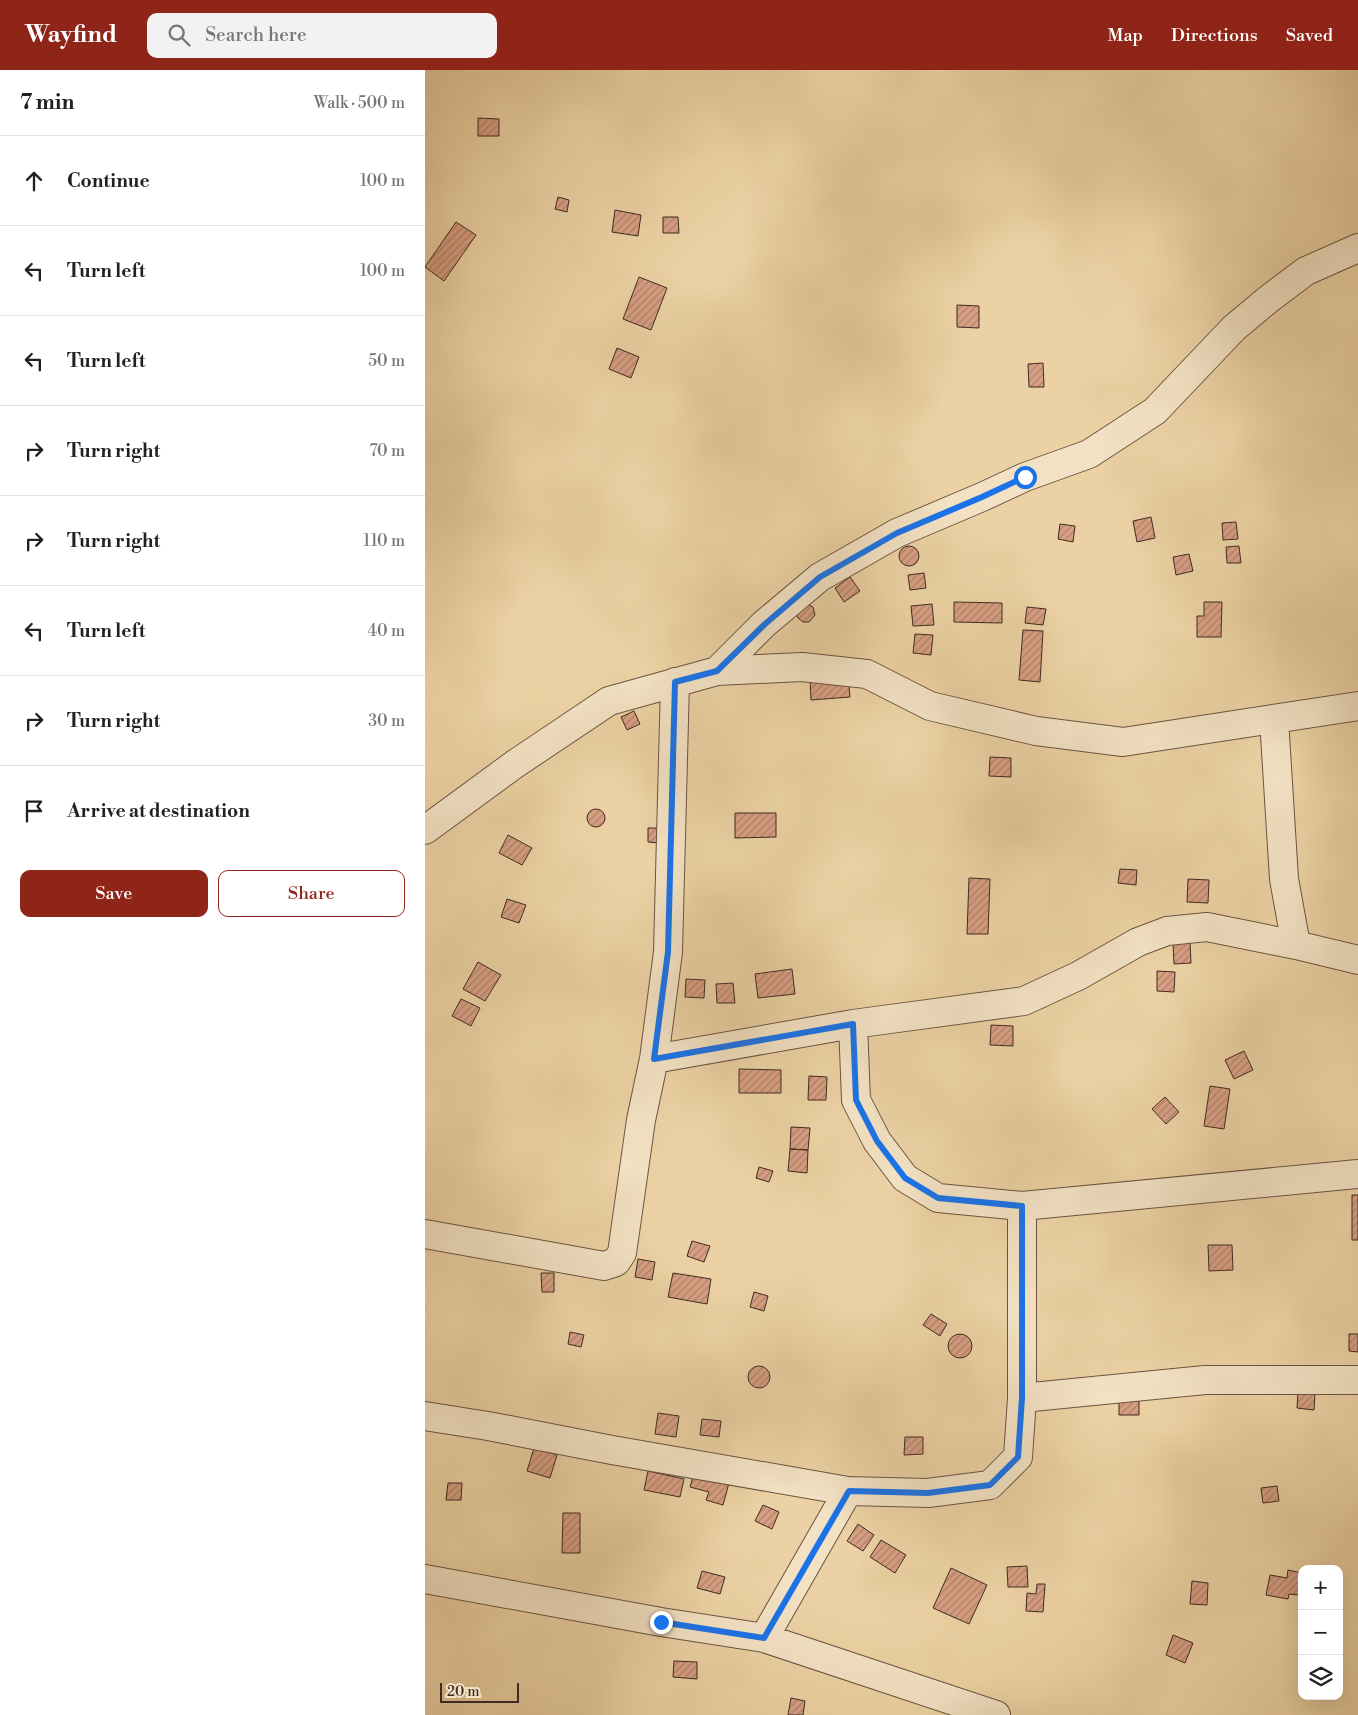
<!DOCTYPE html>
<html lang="en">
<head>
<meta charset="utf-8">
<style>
	body { margin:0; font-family:"Libre Bodoni",serif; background:#f2f2f2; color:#202124 }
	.controls { position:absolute; right:15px; bottom:15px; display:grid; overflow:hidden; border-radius:10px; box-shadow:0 5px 20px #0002 }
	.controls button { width:45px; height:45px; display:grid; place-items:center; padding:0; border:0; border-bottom:1px solid #e0e0e0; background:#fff; color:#202124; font:25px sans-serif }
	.scale { position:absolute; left:15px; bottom:12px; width:79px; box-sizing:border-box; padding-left:5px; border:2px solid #402a21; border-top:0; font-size:14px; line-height:18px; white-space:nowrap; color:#402a21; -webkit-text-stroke:4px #f2e1c3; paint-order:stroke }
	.stop { position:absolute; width:15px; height:15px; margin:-11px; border:4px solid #1a73e8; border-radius:50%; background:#fff }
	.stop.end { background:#1a73e8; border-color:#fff; box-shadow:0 1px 5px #0008 }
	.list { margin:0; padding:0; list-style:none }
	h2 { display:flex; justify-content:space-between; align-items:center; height:65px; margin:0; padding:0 20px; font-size:21px }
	h2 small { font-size:16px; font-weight:400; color:#757577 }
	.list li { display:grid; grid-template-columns:32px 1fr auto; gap:15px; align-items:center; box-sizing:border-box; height:90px; padding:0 20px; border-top:1px solid #e0e0e0 }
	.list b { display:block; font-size:19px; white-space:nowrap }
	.list em { font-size:16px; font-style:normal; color:#757577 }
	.actions { display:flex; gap:10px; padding:15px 20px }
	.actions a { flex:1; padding:11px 0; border:1px solid #8f2418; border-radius:10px; text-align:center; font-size:18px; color:#8f2418 }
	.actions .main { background:#8f2418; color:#fff }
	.icon { flex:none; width:28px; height:28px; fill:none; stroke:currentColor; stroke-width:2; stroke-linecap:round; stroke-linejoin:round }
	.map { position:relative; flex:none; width:933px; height:1645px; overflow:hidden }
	header { display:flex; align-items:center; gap:30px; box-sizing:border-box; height:70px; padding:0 25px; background:#8f2418; color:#fff }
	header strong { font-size:24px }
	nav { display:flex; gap:28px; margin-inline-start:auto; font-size:18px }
	.search { width:350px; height:45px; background:#f2f2f2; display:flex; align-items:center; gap:12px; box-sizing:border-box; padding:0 18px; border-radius:10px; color:#757577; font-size:19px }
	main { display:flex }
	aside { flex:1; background:#fff }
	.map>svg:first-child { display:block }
	.building { fill:url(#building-hatch); stroke:#402a21 }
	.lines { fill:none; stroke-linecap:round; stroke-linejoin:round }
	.minor-casing { stroke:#6b5442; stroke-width:30 }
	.minor { stroke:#f2e1c3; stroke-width:28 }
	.route { stroke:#1a73e8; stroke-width:6 }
</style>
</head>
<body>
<header>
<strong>Wayfind</strong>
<div class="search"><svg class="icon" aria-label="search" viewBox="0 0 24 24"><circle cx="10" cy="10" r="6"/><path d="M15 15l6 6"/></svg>Search here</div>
<nav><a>Map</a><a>Directions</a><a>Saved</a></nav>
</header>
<main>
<aside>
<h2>7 min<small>Walk · 500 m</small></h2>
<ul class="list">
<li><svg class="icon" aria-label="ahead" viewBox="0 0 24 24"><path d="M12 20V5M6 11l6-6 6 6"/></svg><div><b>Continue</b></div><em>100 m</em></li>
<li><svg class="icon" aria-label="left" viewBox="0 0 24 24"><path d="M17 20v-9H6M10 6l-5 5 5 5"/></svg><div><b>Turn left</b></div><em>100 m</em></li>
<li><svg class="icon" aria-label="left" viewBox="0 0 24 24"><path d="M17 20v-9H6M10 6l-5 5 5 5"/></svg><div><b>Turn left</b></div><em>50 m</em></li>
<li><svg class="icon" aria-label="right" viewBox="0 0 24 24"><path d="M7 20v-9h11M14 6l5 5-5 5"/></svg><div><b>Turn right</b></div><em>70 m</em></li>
<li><svg class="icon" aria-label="right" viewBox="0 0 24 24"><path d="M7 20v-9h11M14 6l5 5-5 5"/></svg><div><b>Turn right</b></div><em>110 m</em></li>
<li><svg class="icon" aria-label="left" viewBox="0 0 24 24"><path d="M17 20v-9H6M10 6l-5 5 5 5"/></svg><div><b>Turn left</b></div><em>40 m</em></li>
<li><svg class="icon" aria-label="right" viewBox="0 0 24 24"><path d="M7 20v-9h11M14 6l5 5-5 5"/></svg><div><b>Turn right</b></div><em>30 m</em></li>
<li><svg class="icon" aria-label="arrive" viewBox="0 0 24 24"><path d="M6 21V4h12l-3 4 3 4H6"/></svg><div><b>Arrive at destination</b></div></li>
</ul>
<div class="actions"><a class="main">Save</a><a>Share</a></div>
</aside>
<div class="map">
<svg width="933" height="1645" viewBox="0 0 933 1645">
	<defs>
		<pattern id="building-hatch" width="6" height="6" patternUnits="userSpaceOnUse" patternTransform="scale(1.25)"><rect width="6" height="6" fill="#d79f83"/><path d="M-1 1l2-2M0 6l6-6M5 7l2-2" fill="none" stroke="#b0826b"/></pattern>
	</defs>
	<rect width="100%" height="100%" fill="#ebd1a3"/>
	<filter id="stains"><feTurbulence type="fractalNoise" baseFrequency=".004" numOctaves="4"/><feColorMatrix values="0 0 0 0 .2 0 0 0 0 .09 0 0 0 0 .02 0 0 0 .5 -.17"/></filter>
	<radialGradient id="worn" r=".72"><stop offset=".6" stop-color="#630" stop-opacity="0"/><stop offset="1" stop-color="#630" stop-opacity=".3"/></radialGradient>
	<path class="building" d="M53,48L74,49V66H53Z
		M133,127L144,130L142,142L130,139Z
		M190,140L216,145L213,166L187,162Z
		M238,147H253L254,163H238Z
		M31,152L51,165L19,211L0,197Z
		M214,207L242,218L226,260L198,249Z
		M532,235L554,236V258L532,257Z
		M192,278L214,287L206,308L184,299Z
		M618,293L619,317H604L603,294Z
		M726,447L730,468L712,472L708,451Z
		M811,452L813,469L798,470L797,453Z
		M635,454L650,456L648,472L633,469Z
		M474 486a10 10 0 1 1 20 0a10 10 0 1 1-20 0Z
		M814,476L816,493H802L801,477Z
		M764,484L768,501L751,505L748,487Z
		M499,503L501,518L485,520L483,505Z
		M425,507L435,521L419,532L410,518Z
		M529,532L577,533V553L529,552Z
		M779,532H797L796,567H772V546H779Z
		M382,534L388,537L390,545L384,552H378L373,548L371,542Z
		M507,534L509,555L488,556L486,536Z
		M602,537L621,539L618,555L600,553Z
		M598,560L618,561L615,612L594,610Z
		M490,564L508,565L506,585L488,583Z
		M423,607L425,627L386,630L385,610Z
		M209,641L215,654L202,660L196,647Z
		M565,687L586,688V707L564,706Z
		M162 748a9 9 0 1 1 18 0a9 9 0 1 1-18 0Z
		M310,743H351V767L310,768Z
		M223,758H235V773L223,772Z
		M83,765L107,778L97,795L74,783Z
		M695,799L712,800L711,815L693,813Z
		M544,808L565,809L563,864H542Z
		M763,809L784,810L783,833L762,832Z
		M82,829L101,835L94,853L76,847Z
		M765,872L766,893L749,894L748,873Z
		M53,892L76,905L60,931L38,919Z
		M367,899L370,924L333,928L330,904Z
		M732,901L750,902L749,922L732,921Z
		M261,909L280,910L279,928L260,927Z
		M308,913L310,933H292L291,914Z
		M36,929L55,938L46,956L27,946Z
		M566,955L588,956V976L565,975Z
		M819,981L828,1000L809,1009L800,990Z
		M314,999L356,1000V1023H314Z
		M384,1006L402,1007L401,1030H383Z
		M785,1016L805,1019L799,1059L779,1056Z
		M740,1027L754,1042L741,1054L727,1039Z
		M366,1057L385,1058L383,1080L365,1079Z
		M365,1079L383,1080L382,1103L363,1101Z
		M334,1097L348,1101L344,1112L331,1108Z
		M927,1125H933V1170H927Z
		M267,1171L285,1176L279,1192L262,1186Z
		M783,1175H807L808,1200L784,1201Z
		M213,1189L230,1192L227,1210L210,1207Z
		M116,1203H129V1222H117Z
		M248,1203L286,1209L282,1234L243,1227Z
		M329,1222L343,1226L339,1241L325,1237Z
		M506,1244L522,1254L515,1266L498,1255Z
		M145,1262L159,1265L156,1277L143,1274Z
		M523 1276a12 12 0 1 1 24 0a12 12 0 1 1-24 0Z
		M924,1264H933V1282L924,1281Z
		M323 1307a11 11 0 1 1 22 0a11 11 0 1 1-22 0Z
		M873,1322L890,1323L889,1340L872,1338Z
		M694,1331H714V1345H694Z
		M233,1343L254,1346L251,1367L230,1364Z
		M277,1349L296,1351L294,1367L275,1365Z
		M480,1367H498V1384L479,1385Z
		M109,1378L132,1385L125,1408L102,1401Z
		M223,1401L259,1409L255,1427L219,1420Z
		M269,1403L304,1413L298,1435L281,1430L284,1422L265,1417Z
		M23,1413H37L36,1430H21Z
		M852,1416L854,1431L838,1433L836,1418Z
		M338,1435L354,1442L347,1459L330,1451Z
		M138,1443H155V1483H137Z
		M433,1454L449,1465L438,1481L422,1471Z
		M456,1470L481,1485L470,1503L445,1487Z
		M602,1496L603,1517H583L582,1497Z
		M526,1498L562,1515L544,1554L508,1538Z
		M863,1500L877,1503L874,1525L864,1524L863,1529L841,1525L845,1505L862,1508Z
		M277,1501L300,1507L295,1524L272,1518Z
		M767,1511L783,1513L782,1535L765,1534Z
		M612,1514H620L618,1542L601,1541L602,1523L611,1524Z
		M748,1565L768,1573L760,1593L741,1585Z
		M249,1591L272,1592V1609L248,1607Z
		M366,1628L380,1631L378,1645H363Z"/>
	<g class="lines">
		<g class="minor-casing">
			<path id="minor" d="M292,601L339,554L395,507L472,463L557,427L600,407L664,384L730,341L809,258L845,228L881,201L933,178
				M849,649L859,809L871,875L933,890
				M0,760L90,694L184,631L292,601L377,597L442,604L505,636L611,661L698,672L933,636
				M428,954L431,1030L452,1071L480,1108L513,1128L597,1136L933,1104
				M229,989L428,954L599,931L653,906L713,872L742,861L782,857L871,875
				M0,1164L179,1196L191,1192L197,1183L216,1050L229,989L243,882L250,612
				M597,1328L780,1310H933
				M0,1346L63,1356L187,1380L423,1421L503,1423L565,1415L593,1387L597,1328V1136
				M0,1509L236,1552L339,1568L571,1645
				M339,1568L423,1421"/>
		</g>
		<use href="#minor" class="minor"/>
	</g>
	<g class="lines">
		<path class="route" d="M236,1552L339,1568L424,1421L503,1423L565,1415L593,1387L597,1328V1136L513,1128L480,1108L452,1071L431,1030L428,954L229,989L243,882L250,612L292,601L340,554L395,507L472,463L557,427L600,407"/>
	</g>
	<rect width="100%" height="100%" filter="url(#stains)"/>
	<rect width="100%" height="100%" fill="url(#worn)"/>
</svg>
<div class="controls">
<button>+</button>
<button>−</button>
<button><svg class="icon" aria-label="layers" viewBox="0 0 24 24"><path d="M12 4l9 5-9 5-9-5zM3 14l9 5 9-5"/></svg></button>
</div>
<div class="scale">20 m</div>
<div class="stop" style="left:600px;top:407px"></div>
<div class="stop end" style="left:236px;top:1552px"></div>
</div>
</main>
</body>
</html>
